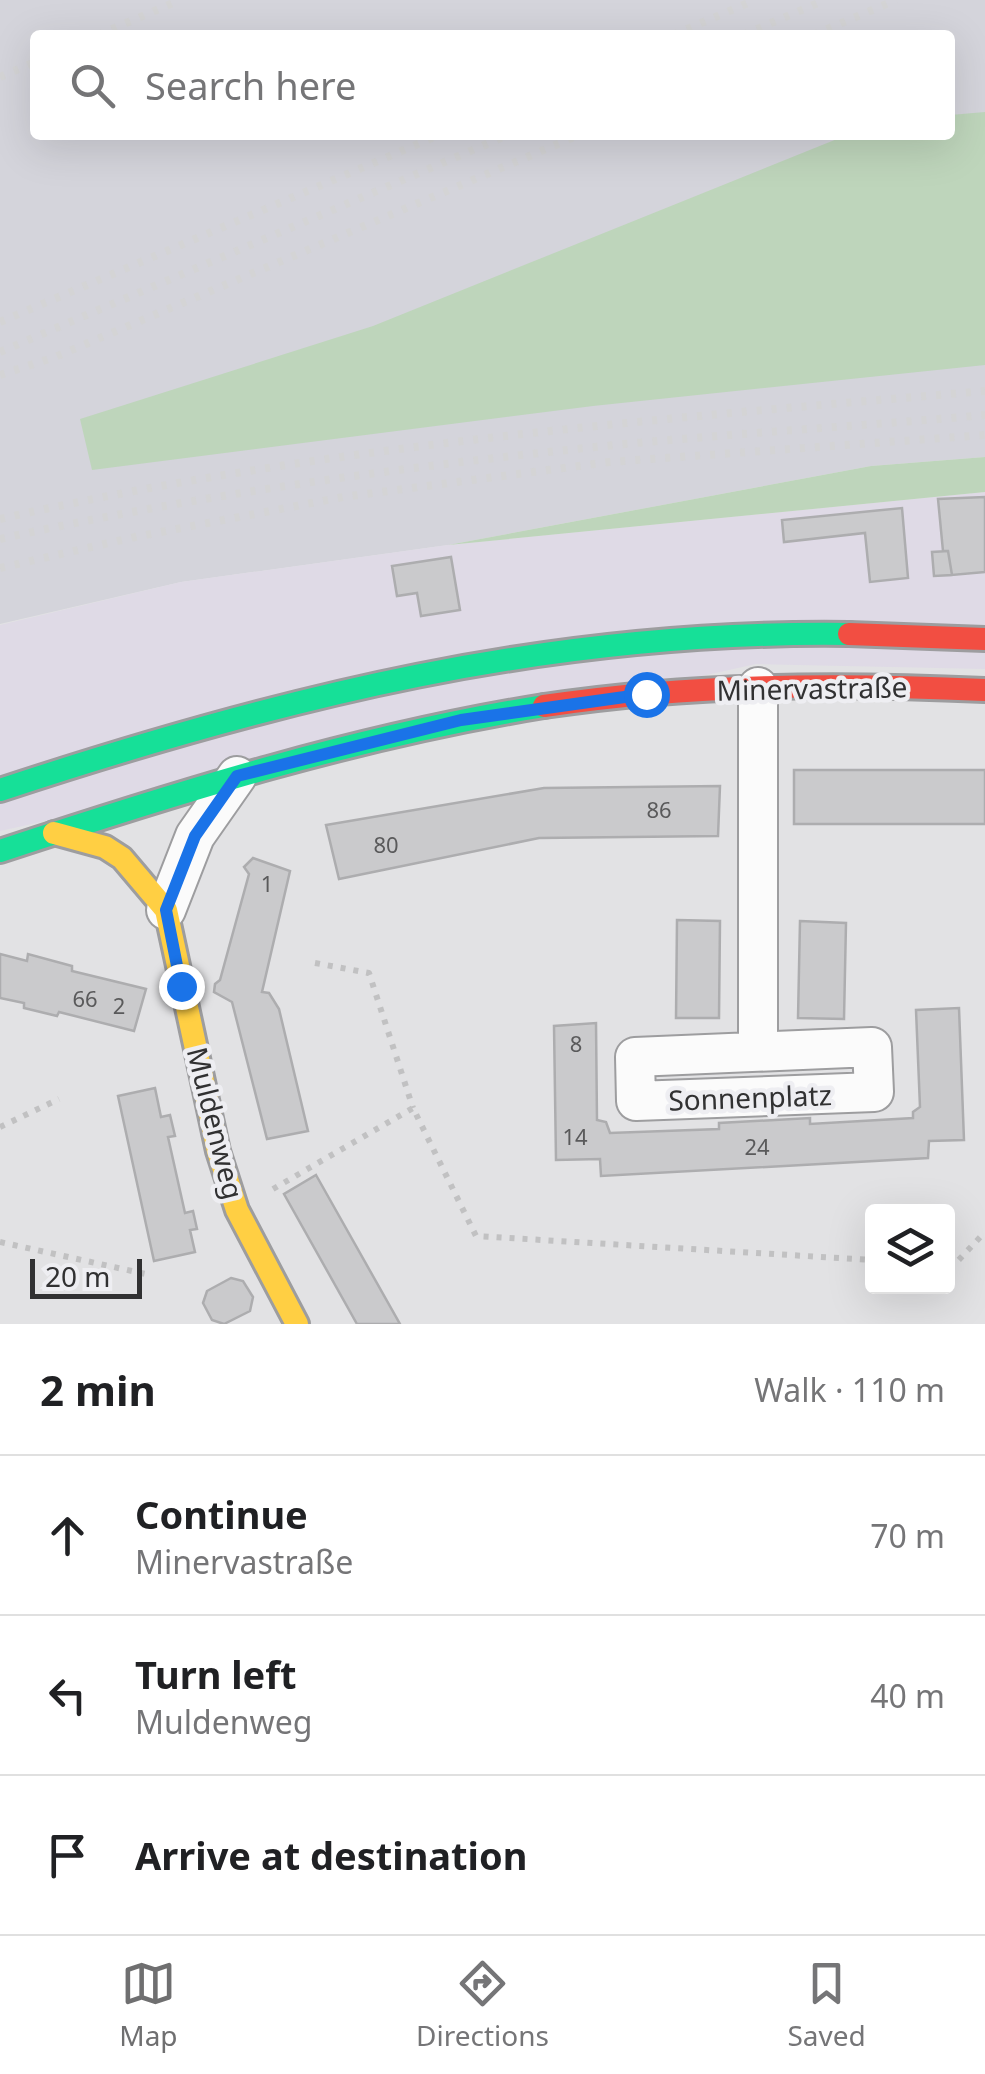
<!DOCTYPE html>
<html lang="en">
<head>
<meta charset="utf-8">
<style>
	body { margin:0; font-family:"Noto Sans",sans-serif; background:#f6f6f6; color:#202124 }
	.controls { position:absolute; right:30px; bottom:30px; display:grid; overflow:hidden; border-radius:10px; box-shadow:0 10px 40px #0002 }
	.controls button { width:90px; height:90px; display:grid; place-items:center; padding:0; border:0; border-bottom:2px solid #e0e0e0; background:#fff; color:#202124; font:50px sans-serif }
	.scale { position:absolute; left:30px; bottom:25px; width:112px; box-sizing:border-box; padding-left:10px; border:5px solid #313132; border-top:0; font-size:28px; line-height:35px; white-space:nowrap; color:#313132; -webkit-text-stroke:8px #eeeef2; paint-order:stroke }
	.stop { position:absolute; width:30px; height:30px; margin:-22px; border:8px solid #1a73e8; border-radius:50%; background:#fff }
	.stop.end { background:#1a73e8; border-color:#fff; box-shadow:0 2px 10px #0008 }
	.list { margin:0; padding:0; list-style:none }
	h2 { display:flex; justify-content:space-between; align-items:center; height:130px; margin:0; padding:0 40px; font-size:42px }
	h2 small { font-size:32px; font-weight:400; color:#757577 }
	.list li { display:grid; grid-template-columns:65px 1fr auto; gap:30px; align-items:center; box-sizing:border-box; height:160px; padding:0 40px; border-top:2px solid #e0e0e0 }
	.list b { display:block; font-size:38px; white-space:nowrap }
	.list p { margin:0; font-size:32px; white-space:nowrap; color:#757577 }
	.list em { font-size:32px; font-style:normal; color:#757577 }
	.icon { flex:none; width:55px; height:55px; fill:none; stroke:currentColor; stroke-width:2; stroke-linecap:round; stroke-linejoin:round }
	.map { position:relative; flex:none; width:985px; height:1324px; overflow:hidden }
	.search { position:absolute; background:#fff; box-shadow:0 10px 40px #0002; left:30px; right:30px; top:30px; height:110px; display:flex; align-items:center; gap:25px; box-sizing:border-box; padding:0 35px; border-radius:10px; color:#757577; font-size:38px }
	.sheet { height:610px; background:#fff }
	nav { display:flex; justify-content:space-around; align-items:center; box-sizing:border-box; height:140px; border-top:2px solid #e0e0e0; background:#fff; font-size:28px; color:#757577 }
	nav a { display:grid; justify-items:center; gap:5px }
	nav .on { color:#6f6f70 }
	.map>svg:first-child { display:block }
	.built { fill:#d4d4db; fill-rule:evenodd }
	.industrial { fill:#dfdae6 }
	.green { fill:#bed5bb }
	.building { fill:#cacacc; stroke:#adadaf; stroke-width:2.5 }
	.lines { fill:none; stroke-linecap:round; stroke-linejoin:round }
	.street-casing { stroke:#9d9d9f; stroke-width:42 }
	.fast-casing { stroke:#9d9d9f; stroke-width:28 }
	.slow-casing { stroke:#9d9d9f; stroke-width:28 }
	.jam-casing { stroke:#9d9d9f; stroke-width:28 }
	.path { stroke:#c1c1c2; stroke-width:6; stroke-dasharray:5 8; stroke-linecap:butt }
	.street { stroke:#fbfbfb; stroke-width:38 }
	.fast { stroke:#16e098; stroke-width:22 }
	.slow { stroke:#ffcf43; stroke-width:22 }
	.jam { stroke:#f24e42; stroke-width:22 }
	.rail { stroke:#d4d4d5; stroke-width:8; stroke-dasharray:5 10; stroke-linecap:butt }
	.route { stroke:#1a73e8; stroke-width:12 }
	.labels { text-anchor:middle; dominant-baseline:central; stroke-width:9; stroke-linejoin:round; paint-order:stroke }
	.number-label { font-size:22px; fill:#5a5a5b }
	.street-label { font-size:28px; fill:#313132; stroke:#eeeef2 }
</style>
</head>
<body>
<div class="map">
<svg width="985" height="1324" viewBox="0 0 985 1324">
	<rect width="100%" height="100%" fill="#e2e2e4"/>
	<path class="built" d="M0,0H985V457L871,466L448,545L181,582L0,624ZM35,35H950V135H35Z"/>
	<path class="industrial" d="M985,492V669L756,664L0,831V625L181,582L448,545Z"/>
	<path class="green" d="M985,112V365L593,406L92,470L80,419L373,326L837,139L852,135H950V115Z
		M985,457V492L448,545L871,466Z"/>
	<path class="building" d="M985,497V572L952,575L948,551H943L938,499Z
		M902,508L908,578L870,582L865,533L784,542L782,520Z
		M948,551L952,575L934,576L932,552Z
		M451,557L460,610L421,616L417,593L397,596L392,566Z
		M794,770H985V824H794Z
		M720,786L718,836L539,838L339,879L326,825L544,788Z
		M253,858L290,871L262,992L269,993L279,1009L308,1131L267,1139L232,1002L214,992L215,984L220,980L249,874L244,867Z
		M677,920L720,921L719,1018H676Z
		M800,921L846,923L844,1019L798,1018Z
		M0,954L27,961L28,954L72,966V971L146,989L134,1031L59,1012L57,1016L24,1008V1003L0,998Z
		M959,1008L964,1140L929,1141L928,1158L601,1176L600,1159L556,1160L554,1026L596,1023L597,1120L606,1122L610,1133L719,1129V1123L810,1118V1124L913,1118V1112L920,1107L916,1010Z
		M155,1088L161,1117L170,1115L175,1136L168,1137L185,1213L193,1211L197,1229L190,1230L195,1252L154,1261L118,1096Z
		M316,1175L400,1324H357L284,1194Z
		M231,1278L243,1281L253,1297L250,1311L224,1324L212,1320L203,1303L207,1291Z"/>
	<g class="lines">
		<g class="street-casing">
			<path id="street" d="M758,687V1051
				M166,910L195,836L237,776
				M872,1047L874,1092L636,1101L635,1057Z"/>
		</g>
		<g class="fast-casing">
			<path id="fast" d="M0,790C282,697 550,630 849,634
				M0,851C179,792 358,736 544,706"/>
		</g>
		<g class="slow-casing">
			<path id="slow" d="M54,833L105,847L122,858L166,910L218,1151L237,1210L297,1324"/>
		</g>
		<g class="jam-casing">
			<path id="jam" d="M849,634L985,639
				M544,706C690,684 838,683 985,690"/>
		</g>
		<path class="path" d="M315,963L369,973L413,1108
			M0,1127L59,1099
			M273,1189L413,1108L476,1236L872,1260
			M0,1242L150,1275
			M948,1265H954L985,1232"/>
		<use href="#street" class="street"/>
		<use href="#fast" class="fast"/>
		<use href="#slow" class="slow"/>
		<use href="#jam" class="jam"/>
		<path class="rail" d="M98,35L180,0
			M673,35L755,0
			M743,35L825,0
			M813,35L896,0
			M0,77L35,62
			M0,322L439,135
			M0,352L508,135
			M0,375L55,357L579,135
			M0,519C324,445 655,419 985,391
			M0,539C202,494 408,466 615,445C738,433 862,426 985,415
			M0,568L135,537L343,497L609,462L985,435"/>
	</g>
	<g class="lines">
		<path class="route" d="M181,986L166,910L195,836L237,776L461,720L646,694"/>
	</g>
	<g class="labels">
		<g class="number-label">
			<text x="659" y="809">86</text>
			<text x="386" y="844">80</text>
			<text x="267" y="883">1</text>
			<text x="85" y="998">66</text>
			<text x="119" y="1005">2</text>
			<text x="576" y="1043">8</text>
			<text x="575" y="1136">14</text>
			<text x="757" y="1146">24</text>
		</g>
		<g class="street-label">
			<text transform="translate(812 688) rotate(-1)">Minervastraße</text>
			<text transform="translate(750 1097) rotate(-2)">Sonnenplatz</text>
			<text transform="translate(216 1123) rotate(76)">Muldenweg</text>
		</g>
	</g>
</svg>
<div class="controls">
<button><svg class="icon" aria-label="layers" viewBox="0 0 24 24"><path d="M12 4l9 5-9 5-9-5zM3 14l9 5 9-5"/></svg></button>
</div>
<div class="scale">20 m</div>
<div class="stop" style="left:646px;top:694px"></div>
<div class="stop end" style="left:181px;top:986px"></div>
<div class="search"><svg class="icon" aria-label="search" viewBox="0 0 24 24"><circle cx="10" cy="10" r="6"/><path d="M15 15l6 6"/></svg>Search here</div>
</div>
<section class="sheet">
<h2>2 min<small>Walk · 110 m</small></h2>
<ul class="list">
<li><svg class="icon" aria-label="ahead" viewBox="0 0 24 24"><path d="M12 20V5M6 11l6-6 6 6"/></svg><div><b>Continue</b><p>Minervastraße</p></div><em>70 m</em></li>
<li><svg class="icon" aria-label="left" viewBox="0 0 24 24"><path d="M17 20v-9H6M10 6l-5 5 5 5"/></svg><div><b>Turn left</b><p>Muldenweg</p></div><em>40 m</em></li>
<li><svg class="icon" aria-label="arrive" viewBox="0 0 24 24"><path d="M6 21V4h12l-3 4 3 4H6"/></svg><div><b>Arrive at destination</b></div></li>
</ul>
</section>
<nav>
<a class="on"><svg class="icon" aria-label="map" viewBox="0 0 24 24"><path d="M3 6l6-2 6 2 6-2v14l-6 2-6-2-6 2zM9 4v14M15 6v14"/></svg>Map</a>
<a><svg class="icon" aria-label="directions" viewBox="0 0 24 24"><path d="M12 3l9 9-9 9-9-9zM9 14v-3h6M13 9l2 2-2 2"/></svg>Directions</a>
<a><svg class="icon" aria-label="saved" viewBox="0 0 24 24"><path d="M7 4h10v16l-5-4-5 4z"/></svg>Saved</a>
</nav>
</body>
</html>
